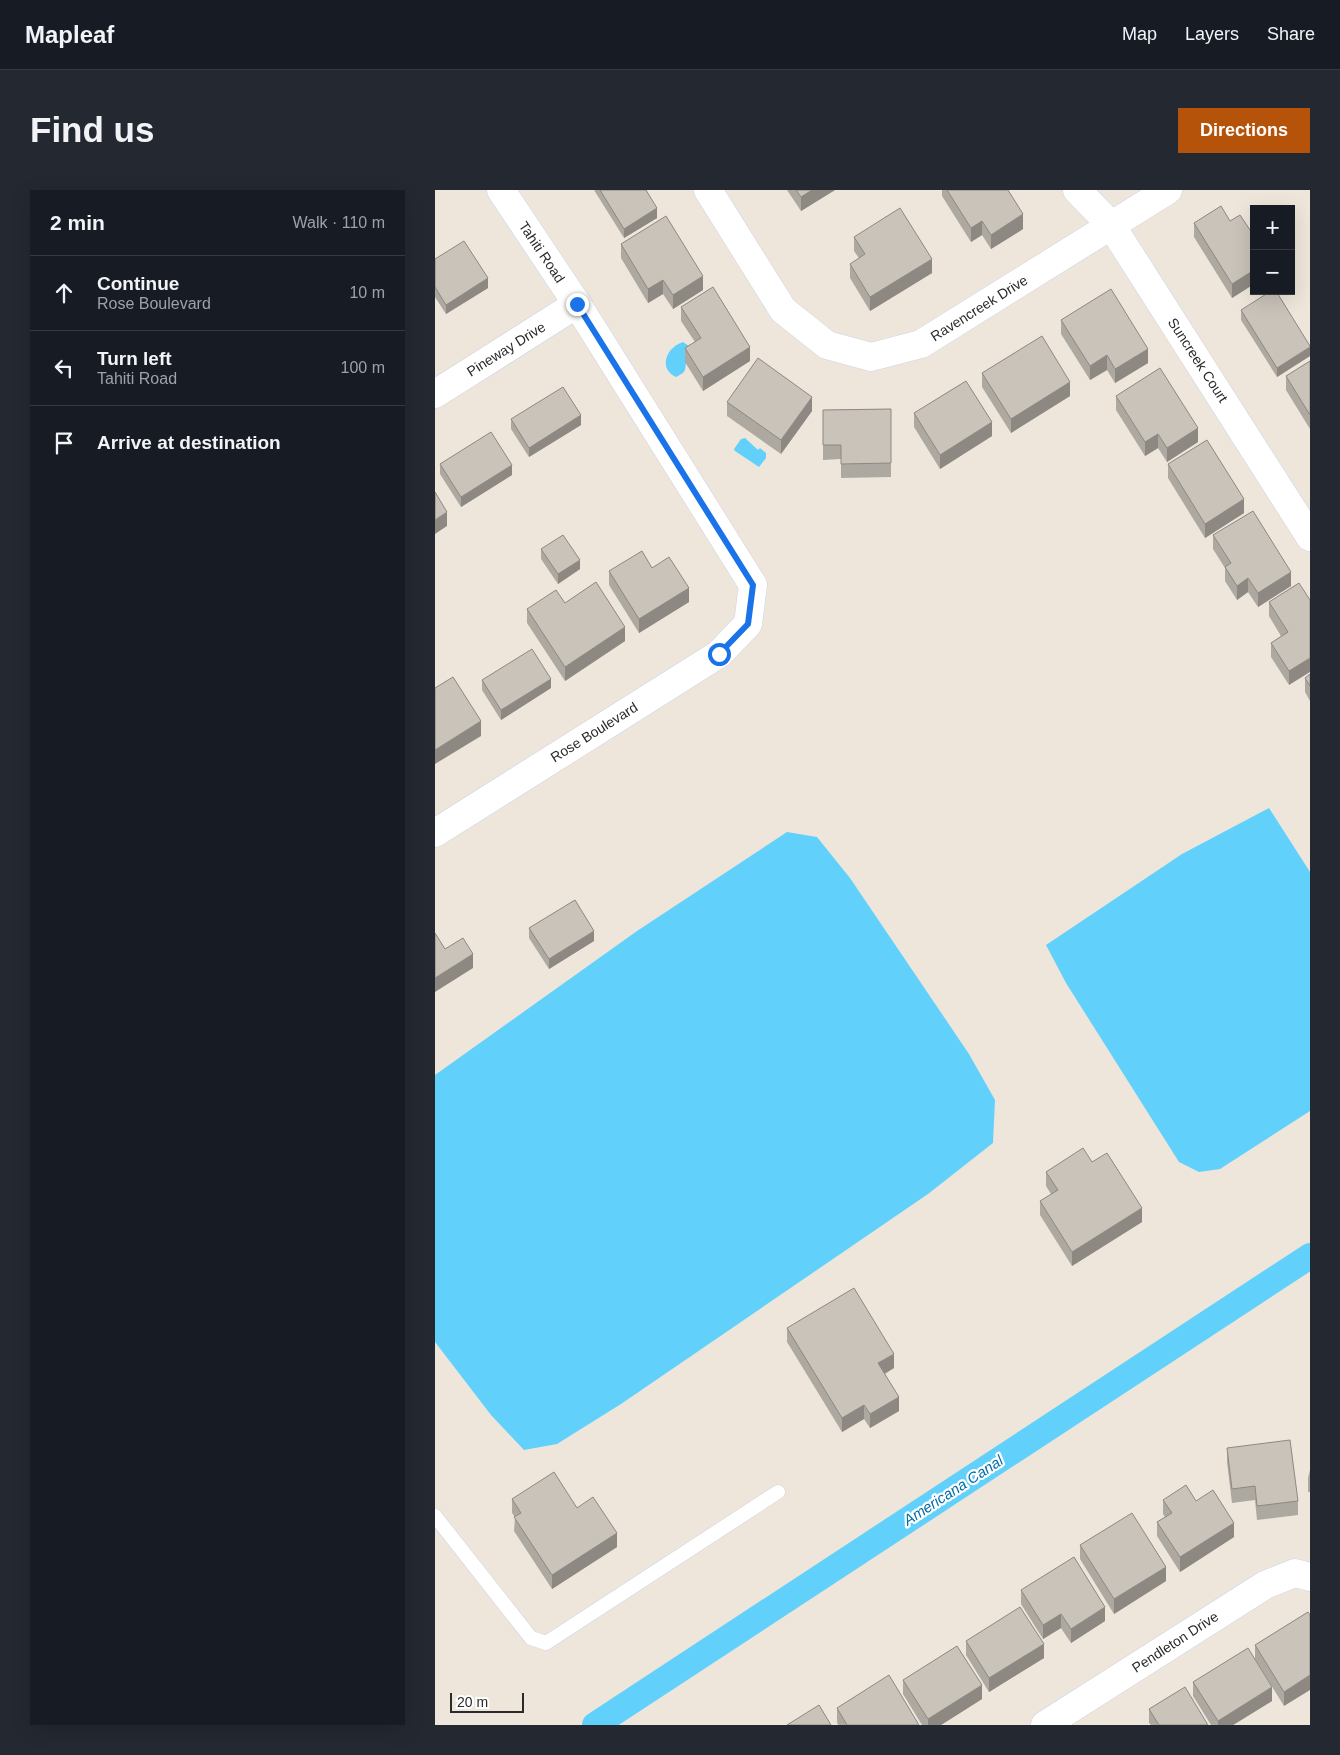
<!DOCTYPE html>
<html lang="en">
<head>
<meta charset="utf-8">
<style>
	body { margin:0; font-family:Helvetica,sans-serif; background:#242831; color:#f1f3f6 }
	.controls { position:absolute; right:15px; top:15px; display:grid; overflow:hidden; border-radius:0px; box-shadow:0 5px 20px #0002 }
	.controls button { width:45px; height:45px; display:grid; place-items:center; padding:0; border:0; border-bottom:1px solid #363941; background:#171b24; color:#f1f3f6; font:25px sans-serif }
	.scale { position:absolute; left:15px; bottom:12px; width:74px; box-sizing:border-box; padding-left:5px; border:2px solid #2a2a2a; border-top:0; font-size:14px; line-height:18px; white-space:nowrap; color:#2a2a2a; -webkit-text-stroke:4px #fff; paint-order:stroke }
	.stop { position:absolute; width:15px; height:15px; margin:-11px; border:4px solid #1a73e8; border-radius:50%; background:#fff }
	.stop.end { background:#1a73e8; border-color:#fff; box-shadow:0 1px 5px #0008 }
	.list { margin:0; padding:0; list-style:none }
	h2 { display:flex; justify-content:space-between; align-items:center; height:65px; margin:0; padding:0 20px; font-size:21px }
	h2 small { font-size:16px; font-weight:400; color:#9ea1a6 }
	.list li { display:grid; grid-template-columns:32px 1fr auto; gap:15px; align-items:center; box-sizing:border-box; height:75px; padding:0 20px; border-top:1px solid #363941 }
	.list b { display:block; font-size:19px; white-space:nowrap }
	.list p { margin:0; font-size:16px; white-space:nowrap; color:#9ea1a6 }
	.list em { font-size:16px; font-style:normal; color:#9ea1a6 }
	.icon { flex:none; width:28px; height:28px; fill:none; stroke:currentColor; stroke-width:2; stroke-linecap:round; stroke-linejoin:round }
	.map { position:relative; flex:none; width:875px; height:1535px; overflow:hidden; border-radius:0px }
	header { display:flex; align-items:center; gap:30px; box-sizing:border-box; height:70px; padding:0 25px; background:#171b24; border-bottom:1px solid #363941 }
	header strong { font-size:24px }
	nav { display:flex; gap:28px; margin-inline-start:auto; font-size:18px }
	.intro { display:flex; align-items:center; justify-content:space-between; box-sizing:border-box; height:120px; padding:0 30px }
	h1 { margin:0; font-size:35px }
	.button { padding:12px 22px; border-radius:0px; background:#b45309; color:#fff; font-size:18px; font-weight:700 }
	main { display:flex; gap:30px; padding:0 30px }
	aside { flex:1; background:#171b24; border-radius:0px; box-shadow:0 5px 20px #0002 }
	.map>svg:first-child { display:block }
	.water { fill:#61d1fc }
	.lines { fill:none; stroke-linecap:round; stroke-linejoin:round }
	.canal { stroke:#61d1fc; stroke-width:26 }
	.lane-casing { stroke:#cfd3e5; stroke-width:15 }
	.street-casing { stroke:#cfd3e5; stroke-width:29 }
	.lane { stroke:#fff; stroke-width:14 }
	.street { stroke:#fff; stroke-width:28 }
	.wall { fill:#ada8a0 }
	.shaded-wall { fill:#8d8882 }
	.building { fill:#c9c3ba; stroke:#8d8882 }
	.route { stroke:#1a73e8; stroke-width:6 }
	.labels { text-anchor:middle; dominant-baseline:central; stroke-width:4.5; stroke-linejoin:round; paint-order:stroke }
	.street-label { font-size:14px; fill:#2a2a2a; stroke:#fff }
	.water-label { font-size:15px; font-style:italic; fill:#006ca8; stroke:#fff }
</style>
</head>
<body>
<header>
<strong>Mapleaf</strong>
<nav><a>Map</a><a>Layers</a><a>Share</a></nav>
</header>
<div class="intro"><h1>Find us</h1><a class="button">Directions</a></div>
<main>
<aside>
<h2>2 min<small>Walk · 110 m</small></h2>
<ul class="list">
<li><svg class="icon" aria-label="ahead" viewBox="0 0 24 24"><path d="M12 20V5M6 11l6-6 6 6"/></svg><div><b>Continue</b><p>Rose Boulevard</p></div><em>10 m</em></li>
<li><svg class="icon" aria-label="left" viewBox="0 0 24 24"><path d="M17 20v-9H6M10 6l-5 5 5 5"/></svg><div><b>Turn left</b><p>Tahiti Road</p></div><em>100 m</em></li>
<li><svg class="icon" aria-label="arrive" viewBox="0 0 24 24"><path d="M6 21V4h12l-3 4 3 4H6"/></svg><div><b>Arrive at destination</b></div></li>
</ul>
</aside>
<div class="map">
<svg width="875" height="1535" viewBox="0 0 875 1535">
	<rect width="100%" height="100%" fill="#eee6da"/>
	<path class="water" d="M248,152L254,156L250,180L248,183L241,187C223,179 231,157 248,152Z
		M310,248L323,260L325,258L331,263V268L324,277L300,261L299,259L306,249Z
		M834,618L875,682V921L785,979L764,982L744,972L631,793L611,755L747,664Z
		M352,642L382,647L415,688L534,864L560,910L558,953L493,1004L186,1214L122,1254L89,1260L56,1225L0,1152V885L202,741Z"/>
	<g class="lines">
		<path class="canal" d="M160,1535L875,1066"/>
		<g class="lane-casing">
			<path id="lane" d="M0,1326L96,1448L111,1453L343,1302"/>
		</g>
		<g class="street-casing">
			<path id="street" d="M273,0L348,120L392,155L436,167L486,154L733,0
				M642,0L676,35L875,347
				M0,204L142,114
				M0,643L284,464L313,434L318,395L142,114L66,0
				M610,1535L830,1395L860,1383L875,1387"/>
		</g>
		<use href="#lane" class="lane"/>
		<use href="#street" class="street"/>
	</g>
	<path class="wall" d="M159,0H211L222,28L189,48Z
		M352,0H400L366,21Z
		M507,0H573L588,39L556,59L547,45L536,52L507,6Z
		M795,31L819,46V94L797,108L759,47V33Z
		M419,47L497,83L435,121L415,88V74L424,68L419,61Z
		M186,54L268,100L238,119L228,104L213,113L186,68Z
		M0,69L53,98L11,124L0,107Z
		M246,117L315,171L268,201L250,172V158L260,152L246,131Z
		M806,120L875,156V166L842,187L806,130Z
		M626,130L713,173L680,193L672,180L655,190L626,144Z
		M875,171V239L851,200V186Z
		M547,183L635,206L576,243L547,197Z
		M681,206L763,252L732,272L723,258L710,266L681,220Z
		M292,212L377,221L346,264L292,226Z
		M456,219V287L406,288V269L388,270V220Z
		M479,223L557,246L505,279L479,237Z
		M76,229L146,235L94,267L76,239Z
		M5,274L77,285L26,317L5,284Z
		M733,274L809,323L770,348L733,288Z
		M778,345L856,396L823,417L813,402L802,410L790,391V378L778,359Z
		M106,359L145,379L123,394L106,369Z
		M217,378L254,412L204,443L174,395V381Z
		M864,393L854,495L836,467V453L846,446L834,426V412Z
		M130,413L190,451L130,491L92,433V419Z
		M875,484V511L870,502V488Z
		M47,490L116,498L66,530L47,500Z
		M94,738L159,751L114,779L94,748Z
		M657,972L707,1032L637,1076L605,1025V1011L616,1004L611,996V982Z
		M352,1138L459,1178L450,1184L464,1221L435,1238L429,1229L407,1242L352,1152Z
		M792,1258L863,1311V1325L822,1330L820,1310L797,1313L792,1272Z
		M875,1280V1302H873V1288Z
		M77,1309L182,1357L117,1399L79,1341L80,1327L77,1323Z
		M728,1310L761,1311L799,1347L745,1382L722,1346V1332L730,1327L728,1324Z
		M645,1355L731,1391L679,1424L645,1369Z
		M586,1400L670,1431L636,1453L626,1438L608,1449L586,1414Z
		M873,1422L849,1516L820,1469V1455Z
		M531,1451L609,1468L554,1502L531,1465Z
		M468,1490L547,1509L506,1535H487L468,1504Z
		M758,1492L837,1511L798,1535H776L758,1506Z
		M402,1518L484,1535H403L402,1532Z
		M714,1519L773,1535H716L714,1533Z"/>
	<path class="shaded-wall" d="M377,0H400L366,21V7Z
		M222,18V28L189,48V39Z
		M588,24V39L556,59V45Z
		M547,31V45L536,52V38Z
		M497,69V83L435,121V107Z
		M819,80V94L797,108V94Z
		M268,86V100L238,119V105Z
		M53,88V98L11,124V115Z
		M228,90V104L213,113V99Z
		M315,157V171L268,201V187Z
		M875,157V166L842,187V178Z
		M713,159V173L680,193V179Z
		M672,165V180L655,190V176Z
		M635,192V206L576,243V229Z
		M377,207V221L346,264V250Z
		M146,225V235L94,267V258Z
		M557,232V246L505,279V265Z
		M763,238V252L732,272V258Z
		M723,244V258L710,266V252Z
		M77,275V285L26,317V307Z
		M809,309V323L770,348V334Z
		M12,322V336L0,344V330Z
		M145,370V379L123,394V384Z
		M856,382V396L823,417V403Z
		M813,388V402L802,410V396Z
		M254,398V412L204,443V429Z
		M190,437V451L130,491V477Z
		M875,468V482L854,495V481Z
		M116,489V498L66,530V520Z
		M46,531V546L0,574V560Z
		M159,741V751L114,779V769Z
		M38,764V778L0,802V788Z
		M707,1018V1032L637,1076V1062Z
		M459,1164V1178L443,1187V1173Z
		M464,1207V1221L435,1238V1224Z
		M429,1215V1229L407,1242V1228Z
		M799,1333V1347L745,1382V1367Z
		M182,1343V1357L117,1399V1385Z
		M731,1377V1391L679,1424V1409Z
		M670,1417V1431L636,1453V1439Z
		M626,1424V1438L608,1449V1435Z
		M609,1454V1468L554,1502V1488Z
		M875,1485V1500L849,1516V1502Z
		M547,1495V1509L506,1535H493V1529Z
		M837,1497V1511L798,1535H783V1531Z"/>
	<path class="building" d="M165,0H211L222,18L189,39Z
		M361,0H377L366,7Z
		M512,0H573L588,24L556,45L547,31L536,38Z
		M786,16L795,31L805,25L819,46V80L797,94L759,33Z
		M465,18L497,69L435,107L415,74L430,64L419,47Z
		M231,26L268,86L238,105L228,90L213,99L186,54Z
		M29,51L53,88L11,115L0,97V69Z
		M278,97L315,157L268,187L250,158L266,148L246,117Z
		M676,99L713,159L680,179L672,165L655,176L626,130Z
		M836,101H841L875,156V157L842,178L806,120Z
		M607,146L635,192L576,229L547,183Z
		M323,168L377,207L346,250L292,212Z
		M875,171V225L851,186Z
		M725,178L763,238L732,258L723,244L710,252L681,206Z
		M531,191L557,232L505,265L479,223Z
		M128,197L146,225L94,258L76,229Z
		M456,219V273L406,274V255H388V220Z
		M56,242L77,275L26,307L5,274Z
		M772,250L809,309L770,334L733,274Z
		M0,302L12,322L0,330Z
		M818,321L856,382L823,403L813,388L802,396L790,377L796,373L778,345Z
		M128,345L145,370L123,384L106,359Z
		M207,361L217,378L234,367L254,398L204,429L174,381Z
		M161,392L190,437L130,477L92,419L121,400L130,413Z
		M864,393L875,410V468L854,481L836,453L853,442L834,412Z
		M97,459L116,489L66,520L47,490Z
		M875,484V496L870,488Z
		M18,487L46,531L0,560V498Z
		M140,710L159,741L114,769L94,738Z
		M0,743L10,759L28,748L38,764L0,788Z
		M648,958L657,972L672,963L707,1018L637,1062L605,1011L623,1000L611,982Z
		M419,1098L459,1164L443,1173L464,1207L435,1224L429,1215L407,1228L352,1138Z
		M855,1250L863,1311L822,1316L820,1296L797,1299L792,1258Z
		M119,1282L142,1318L158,1307L182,1343L117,1385L79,1327L86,1323L77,1309Z
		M751,1295L761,1311L778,1300L799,1333L745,1367L722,1332L737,1323L728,1310Z
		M697,1323L731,1377L679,1409L645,1355Z
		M639,1367L670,1417L636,1439L626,1424L608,1435L586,1400Z
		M585,1417L609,1454L554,1488L531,1451Z
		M873,1422L875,1425V1485L849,1502L820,1455Z
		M522,1456L547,1495L493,1529L468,1490Z
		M813,1458L837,1497L783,1531L758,1492Z
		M454,1485L484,1535H412L402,1518Z
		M750,1497L773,1535H724L714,1519Z
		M384,1515L396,1535H352Z"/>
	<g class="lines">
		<path class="route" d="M142,114L318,395L313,434L284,464"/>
	</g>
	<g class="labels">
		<g class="street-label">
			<text transform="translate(107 62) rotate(56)">Tahiti Road</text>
			<text transform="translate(544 118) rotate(-32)">Ravencreek Drive</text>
			<text transform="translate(71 159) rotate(-32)">Pineway Drive</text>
			<text transform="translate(763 170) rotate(57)">Suncreek Court</text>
			<text transform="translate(159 542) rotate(-32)">Rose Boulevard</text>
			<text transform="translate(740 1452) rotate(-33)">Pendleton Drive</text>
		</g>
		<g class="water-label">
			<text transform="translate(518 1300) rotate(-33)">Americana Canal</text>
		</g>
	</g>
</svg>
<div class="controls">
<button>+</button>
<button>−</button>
</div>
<div class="scale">20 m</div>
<div class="stop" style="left:284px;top:464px"></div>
<div class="stop end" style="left:142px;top:114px"></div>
</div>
</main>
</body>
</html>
